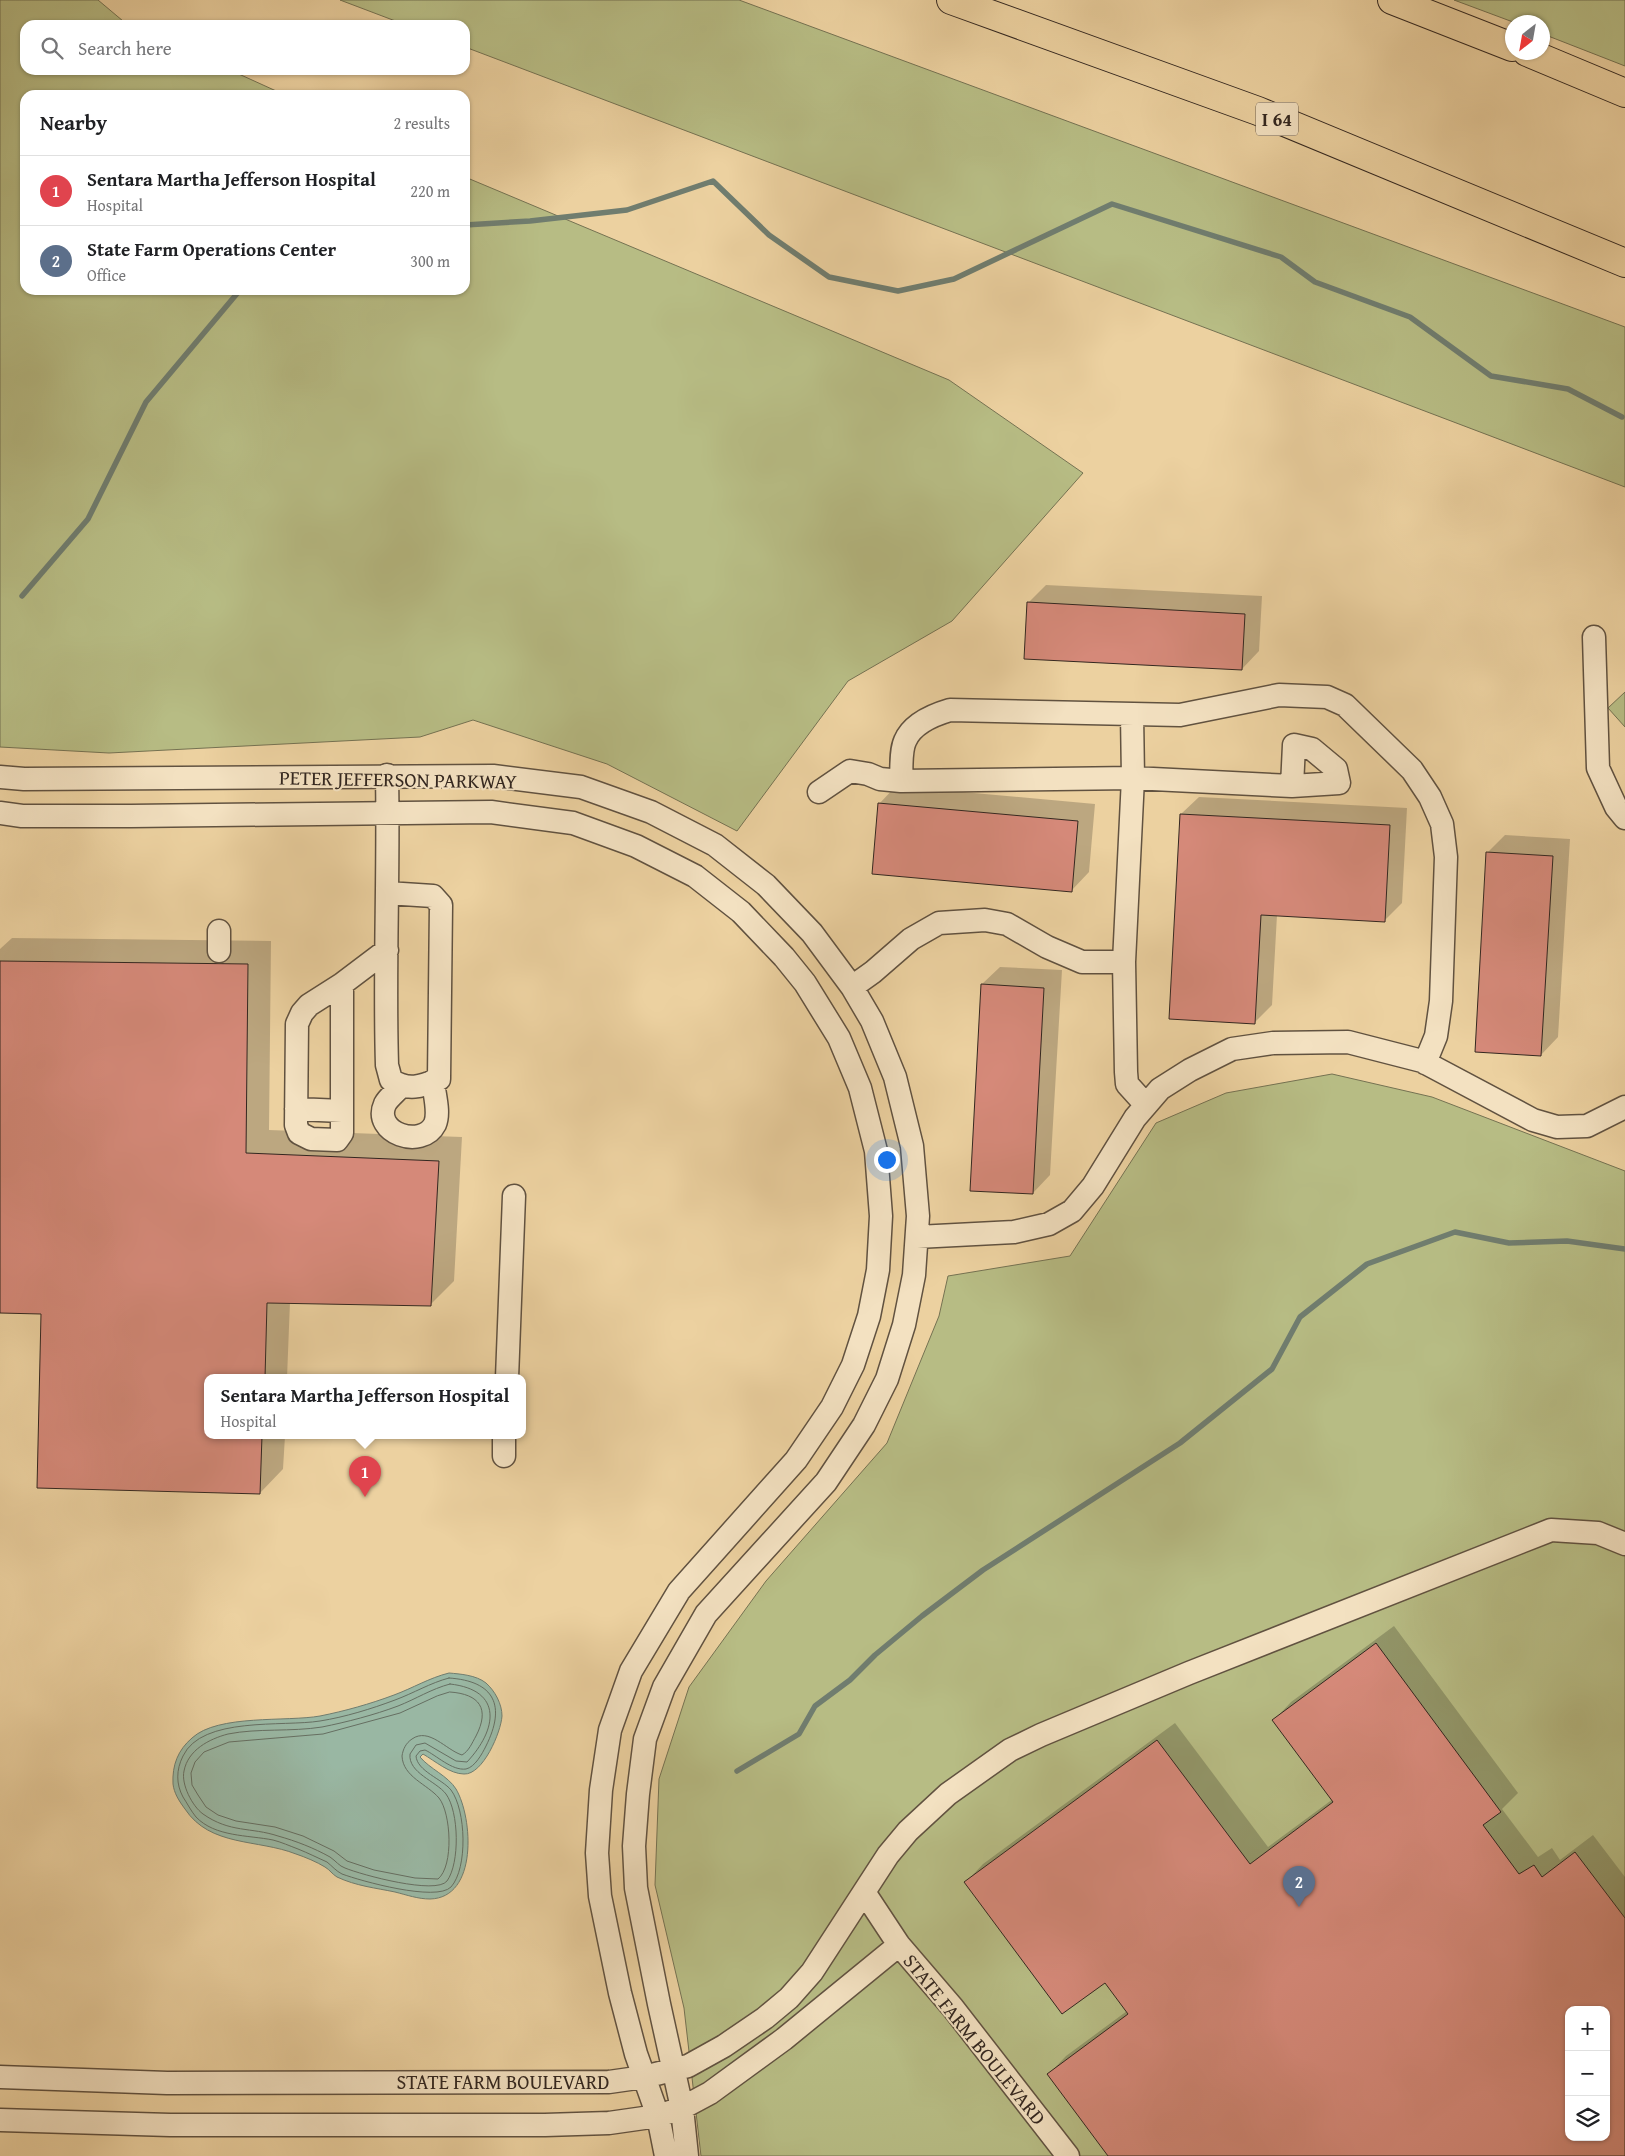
<!DOCTYPE html>
<html lang="en">
<head>
<meta charset="utf-8">
<style>
	body { margin:0; font-family:"Gentium Book Plus",serif; background:#f6f6f6; color:#202124 }
	.controls { position:absolute; right:15px; bottom:15px; display:grid; overflow:hidden; border-radius:10px; box-shadow:0 1px 4px #0004 }
	.controls button { width:45px; height:45px; display:grid; place-items:center; padding:0; border:0; border-bottom:1px solid #e0e0e0; background:#fff; color:#202124; font:25px sans-serif }
	.compass { position:absolute; left:1505px; top:15px; width:45px; height:45px; border-radius:50%; background:#fff; box-shadow:0 1px 4px #0004; rotate:211deg }
	.you { position:absolute; left:886px; top:1159px; width:18px; height:18px; margin:-12px; border:4px solid #fff; border-radius:50%; background:#1a73e8; box-shadow:0 0 0 8px #1a73e833 }
	.badge { display:grid; place-items:center; width:32px; height:32px; border-radius:50%; background:#8f2418; color:#fff; font-size:16px; font-weight:700 }
	.pin { position:absolute; translate:-50% -41px; filter:drop-shadow(0 1px 2px #0008) }
	.pin::after { content:''; position:absolute; top:26px; width:18px; height:15px; background:inherit; clip-path:polygon(0 0,100% 0,50% 100%) }
	.popup { position:absolute; left:204px; top:1374px; width:322px; height:65px; box-sizing:border-box; display:grid; place-content:center; border-radius:10px; background:#fff; filter:drop-shadow(0 1px 4px #0005); font-size:16px; white-space:nowrap; color:#757577 }
	.popup b { font-size:19px; color:#202124 }
	.popup::after { content:''; position:absolute; left:50%; top:100%; margin-left:-10px; border:10px solid transparent; border-top-color:#fff }
	.list { margin:0; padding:0; list-style:none }
	h2 { display:flex; justify-content:space-between; align-items:center; height:65px; margin:0; padding:0 20px; font-size:21px }
	h2 small { font-size:16px; font-weight:400; color:#757577 }
	.list li { display:grid; grid-template-columns:32px 1fr auto; gap:15px; align-items:center; box-sizing:border-box; height:70px; padding:0 20px; border-top:1px solid #e0e0e0 }
	.list b { display:block; font-size:19px; white-space:nowrap }
	.list p { margin:0; font-size:16px; white-space:nowrap; color:#757577 }
	.list em { font-size:16px; font-style:normal; color:#757577 }
	.icon { flex:none; width:28px; height:28px; fill:none; stroke:currentColor; stroke-width:2; stroke-linecap:round; stroke-linejoin:round }
	.map { position:relative; flex:none; width:1625px; height:2156px; overflow:hidden }
	.search { position:absolute; background:#fff; box-shadow:0 1px 4px #0004; left:20px; top:20px; width:450px; height:55px; display:flex; align-items:center; gap:12px; box-sizing:border-box; padding:0 18px; border-radius:15px; color:#757577; font-size:19px }
	.panel { position:absolute; background:#fff; box-shadow:0 1px 4px #0004; left:20px; top:90px; width:450px; height:205px; border-radius:15px }
	.map>svg:first-child { display:block }
	.green { fill:#b7bc84; stroke:#757252; fill-rule:evenodd }
	.water { fill:#99b7a3; stroke:#707d6f }
	.shadow { fill:#0003; fill-rule:evenodd }
	.lines { fill:none; stroke-linecap:round; stroke-linejoin:round }
	.shore { stroke:#666f62; stroke-width:1 }
	.stream { stroke:#707d6f; stroke-width:5.5 }
	.building { fill:#d58979; stroke:#332720; fill-rule:evenodd }
	.minor-casing { stroke:#615240; stroke-width:25 }
	.highway-casing { stroke:#332720; stroke-width:30 }
	.minor { stroke:#f3e1c1; stroke-width:22 }
	.highway { stroke:#ecd1a0; stroke-width:28 }
	.labels { text-anchor:middle; dominant-baseline:central; stroke-width:4; stroke-linejoin:round; paint-order:stroke }
	.shield { fill:#f3e1c1; stroke:#6d5f50; stroke-width:1 }
	.shield-label { font-size:19px; font-weight:bold; fill:#332720 }
	.street-label { font-size:20px; fill:#332720; stroke:#f3e1c1 }
</style>
</head>
<body>
<div class="map">
<svg width="1625" height="2156" viewBox="0 0 1625 2156">
	<rect width="100%" height="100%" fill="#ecd1a0"/>
	<filter id="stains"><feTurbulence type="fractalNoise" baseFrequency=".004" numOctaves="4"/><feColorMatrix values="0 0 0 0 .2 0 0 0 0 .09 0 0 0 0 .02 0 0 0 .5 -.17"/></filter>
	<radialGradient id="worn" r=".72"><stop offset=".6" stop-color="#630" stop-opacity="0"/><stop offset="1" stop-color="#630" stop-opacity=".3"/></radialGradient>
	<path class="green" d="M0,0H98L123,21L131,25H25V70H230L285,95H25V290H465V177L949,380L1083,473L952,621L848,681L737,831L607,764L473,720L420,737L109,753L0,747Z
		M340,0H739L1625,327V487L465,47V25H406Z
		M1454,0H1625V66L1543,34L1542,22H1513Z
		M1625,692V727L1608,708Z
		M1332,1074L1432,1097L1625,1171V2156H701L684,2008L655,1885L659,1779L689,1687L766,1581L887,1443L939,1316L948,1276L1070,1256L1156,1123L1226,1093ZM1569,2010H1606V2137H1569Z"/>
	<path class="water" d="M449,1673C460,1674 476,1675 486,1683C495,1691 502,1704 502,1716C501,1732 483,1775 464,1774C450,1774 435,1761 423,1754L420,1757C430,1769 448,1776 456,1789C473,1818 478,1898 430,1899C418,1899 407,1895 395,1892C376,1888 356,1886 337,1877C332,1874 330,1870 325,1867C317,1862 305,1857 296,1854C258,1839 210,1847 185,1809C179,1801 174,1793 173,1784C172,1765 178,1750 192,1738C218,1714 287,1722 320,1716C345,1711 370,1704 394,1695C413,1688 429,1678 449,1673Z"/>
	<path class="shadow" d="M1046,585L1262,596L1259,651L1242,669L1028,603Z
		M896,786L1095,804L1089,872L1072,890L879,804Z
		M1199,797L1407,808L1402,903L1384,921L1277,915L1272,1005L1254,1023L1181,814Z
		M1505,835L1570,839L1558,1037L1541,1055L1488,852Z
		M12,938L271,941L269,1130L462,1137L454,1281L430,1305L290,1302L287,1378H208V1436H285L283,1469L260,1493L42,1313L0,1311V949Z
		M1000,967L1062,970L1050,1175L1033,1193L982,984Z
		M1394,1626L1518,1793L1502,1809L1538,1857L1552,1848L1560,1860L1593,1835L1625,1877V2156H1110L1049,2074L1066,2056L1127,2011L1105,1981L966,1882L983,1864L1175,1723L1268,1847L1333,1799L1274,1720L1291,1702ZM1569,2010H1606V2137H1569Z"/>
	<g class="lines">
		<path class="shore" d="M449,1678C495,1681 506,1706 486,1746C482,1754 475,1767 466,1769C452,1771 436,1755 425,1750L420,1751L416,1756C417,1771 442,1779 451,1790C466,1810 468,1868 451,1887C436,1902 361,1881 342,1874C336,1871 332,1866 327,1862C318,1858 308,1853 298,1849C290,1846 281,1842 273,1840C248,1835 215,1837 196,1817C191,1811 187,1803 183,1797C176,1784 176,1770 183,1756C202,1716 283,1727 320,1721C345,1717 371,1709 395,1700C414,1693 430,1683 449,1678Z
			M450,1684C504,1690 497,1730 467,1762L456,1761L425,1743L416,1745L410,1754C408,1773 436,1781 446,1794C459,1812 460,1863 447,1881C436,1895 362,1875 345,1868C339,1866 336,1861 330,1857C314,1848 296,1841 278,1836C251,1827 230,1833 203,1814C192,1806 181,1784 184,1771C188,1750 209,1739 228,1734C258,1728 291,1732 322,1727C347,1722 374,1715 398,1706C416,1699 431,1689 450,1684Z
			M450,1692C480,1694 490,1709 476,1736C472,1743 469,1751 462,1755C446,1750 429,1727 412,1739C406,1743 403,1749 402,1756C403,1777 427,1784 439,1798C451,1813 454,1866 438,1879L415,1878L374,1870L347,1861L334,1851L303,1836L275,1827L236,1821L218,1815L206,1807L198,1795L192,1785L191,1773L195,1762L204,1752L229,1742L323,1734L400,1713L437,1696Z"/>
		<path class="stream" d="M465,225L530,221L627,210L713,181L769,235L829,277L898,291L954,279L1112,204L1281,257L1315,282L1410,317L1491,376L1568,389L1622,417
			M22,596L88,519L146,402L240,290
			M737,1771L799,1734L815,1706L850,1680L875,1655L922,1616L983,1570L1180,1443L1272,1369L1300,1317L1367,1264L1455,1232L1509,1243L1567,1241L1625,1249"/>
	</g>
	<path class="building" d="M1027,602L1245,614L1242,670L1024,659Z
		M878,803L1078,821L1072,892L872,874Z
		M1180,814L1390,825L1385,922L1261,915L1255,1024L1169,1019Z
		M1486,852L1553,856L1541,1056L1475,1052Z
		M0,961L248,964L246,1153L439,1161L431,1306L267,1303L265,1378H208V1436H262L260,1494L37,1488L41,1314L0,1313Z
		M981,984L1044,988L1033,1194L970,1191Z
		M1376,1643L1501,1812L1483,1825L1519,1874L1534,1865L1542,1877L1575,1852L1625,1918V2156H1108L1047,2074L1128,2014L1105,1983L1062,2014L964,1882L1157,1740L1250,1864L1333,1802L1272,1720ZM1569,2010H1606V2137H1569Z"/>
	<g class="lines">
		<g class="minor-casing">
			<path id="minor" d="M1594,637L1598,768L1616,807L1625,818
				M1132,714L1133,778L1292,786L1339,783L1336,769L1312,749L1294,745L1292,786
				M0,777L24,779L493,776L581,787L651,812L715,845L766,885L812,933L852,987L872,1021L895,1077L912,1146L918,1216L914,1275L904,1325L887,1379L864,1425L826,1482L706,1614L664,1687L645,1739L638,1794L634,1846L636,1888L659,2004L682,2108L687,2156
				M901,781C902,770 900,752 905,741C912,724 933,715 950,710L1180,715L1279,695L1327,697L1345,705L1412,770L1430,797L1442,824L1446,857L1441,1001L1436,1036L1425,1063
				M819,792L850,771L868,774L880,779L901,781L1133,778L1124,962L1126,1072L1127,1084L1146,1105
				M0,813L22,816H131L491,812L573,823L636,846L695,876L741,912L784,957L805,983L839,1038L860,1088L876,1151L881,1216L878,1270L869,1316L853,1365L832,1407L796,1460L679,1591L631,1671L610,1730L601,1790L597,1853L600,1896L620,1993L636,2054L658,2116L666,2156
				M387,893L433,896L441,905L439,1079C421,1087 408,1091 391,1080L387,1065C384,969 389,872 387,775
				M219,931V951
				M342,984V1133L337,1140L311,1139L299,1133L296,1125L297,1024L302,1013L309,1005L342,984L387,950
				M852,987L873,972L911,939L939,923L985,920L1007,924L1047,947L1082,962H1124
				M401,1086C396,1092 388,1098 385,1104C372,1133 422,1150 435,1124C440,1112 434,1094 433,1081
				M296,1109L342,1111
				M917,1237L1014,1232L1049,1224L1072,1211L1093,1186L1135,1118L1160,1089L1190,1070L1232,1049L1273,1043L1348,1042L1422,1061L1533,1120L1557,1127L1587,1126L1625,1107
				M507,1378L514,1196
				M504,1456V1436
				M864,1892L899,1945L953,2008L1068,2156
				M0,2077L167,2083L609,2082L644,2077L688,2066L724,2046L765,2018L789,1998L812,1972L888,1855L908,1831L948,1794L1010,1750L1041,1735L1189,1673L1551,1530L1598,1533L1625,1544
				M0,2120L170,2125H545L609,2123L658,2116L682,2108L710,2093L784,2039L899,1945"/>
		</g>
		<g class="highway-casing">
			<path id="highway" d="M951,0L1258,111L1625,263
				M1392,0L1512,47
				M1527,52L1625,93"/>
		</g>
		<use href="#minor" class="minor"/>
		<use href="#highway" class="highway"/>
	</g>
	<g class="labels">
		<rect class="shield" x="1256" y="102.5" width="42" height="33" rx="4"/>
		<g class="shield-label">
			<text x="1277" y="119">I 64</text>
		</g>
		<g class="street-label">
			<text transform="translate(398 779) rotate(1)">PETER JEFFERSON PARKWAY</text>
			<text transform="translate(975 2039) rotate(51)">STATE FARM BOULEVARD</text>
			<text x="503" y="2081">STATE FARM BOULEVARD</text>
		</g>
	</g>
	<rect width="100%" height="100%" filter="url(#stains)"/>
	<rect width="100%" height="100%" fill="url(#worn)"/>
</svg>
<div class="controls">
<button>+</button>
<button>−</button>
<button><svg class="icon" aria-label="layers" viewBox="0 0 24 24"><path d="M12 4l9 5-9 5-9-5zM3 14l9 5 9-5"/></svg></button>
</div>
<svg class="compass" viewBox="-18 -18 36 36"><path d="M0-13l5 13h-10z" fill="#e53935"/><path d="M0 13l5-13h-10z" fill="#757577"/></svg>
<div class="you"></div>
<div class="pin badge" style="left:365px;top:1497px;background:#e0444e">1</div>
<div class="popup"><b>Sentara Martha Jefferson Hospital</b>Hospital</div>
<div class="pin badge" style="left:1299px;top:1907px;background:#5c6f8a">2</div>
<div class="search"><svg class="icon" aria-label="search" viewBox="0 0 24 24"><circle cx="10" cy="10" r="6"/><path d="M15 15l6 6"/></svg>Search here</div>
<section class="panel">
<h2>Nearby<small>2 results</small></h2>
<ul class="list">
<li><span class="badge" style="background:#e0444e">1</span><div><b>Sentara Martha Jefferson Hospital</b><p>Hospital</p></div><em>220 m</em></li>
<li><span class="badge" style="background:#5c6f8a">2</span><div><b>State Farm Operations Center</b><p>Office</p></div><em>300 m</em></li>
</ul>
</section>
</div>
</body>
</html>
